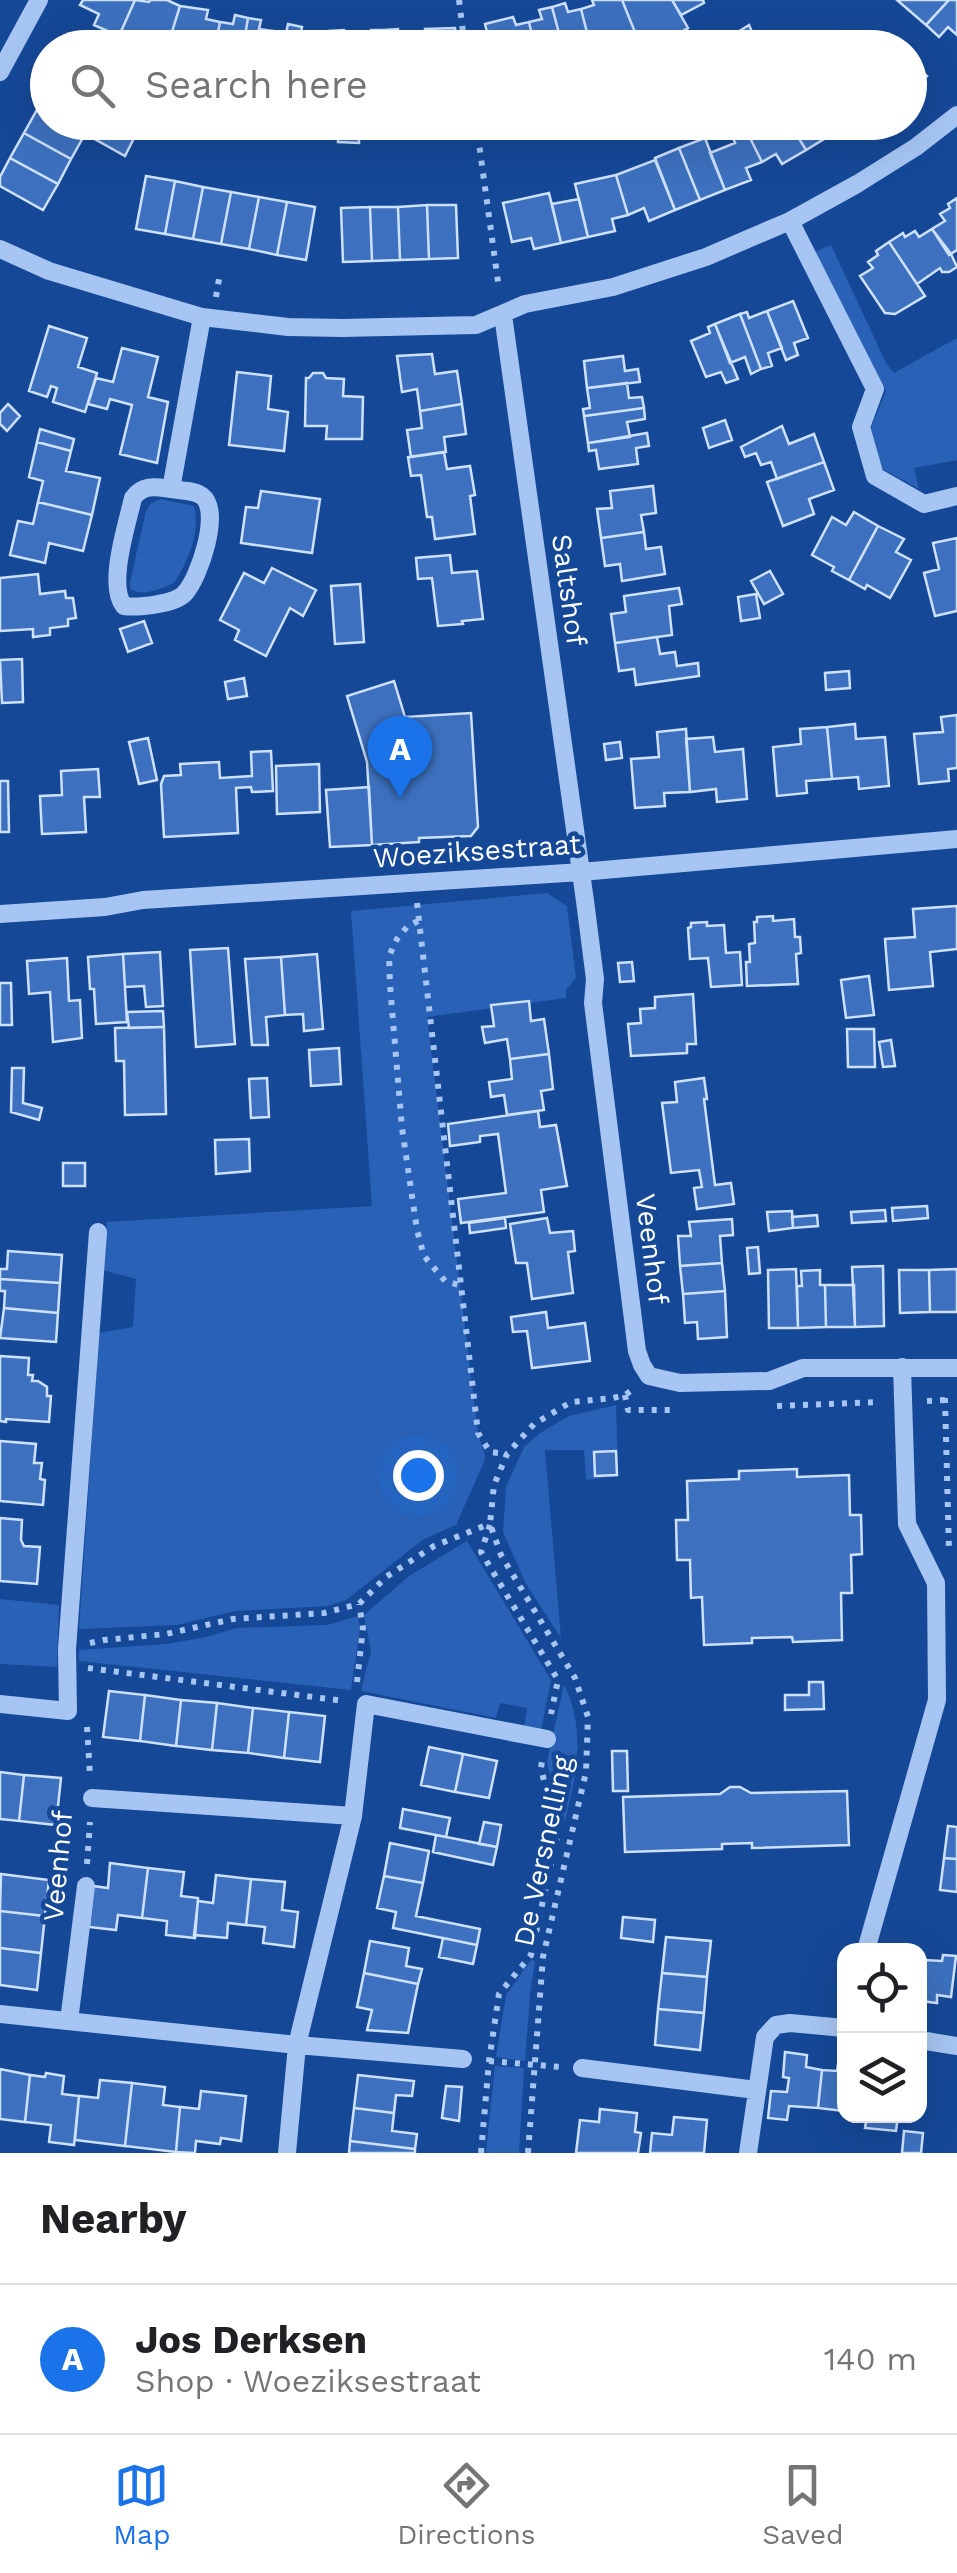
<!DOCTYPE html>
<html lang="en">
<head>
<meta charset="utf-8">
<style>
	body { margin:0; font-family:"Work Sans",sans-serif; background:#f2f2f2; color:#202124 }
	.controls { position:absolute; right:30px; bottom:30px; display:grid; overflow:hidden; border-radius:20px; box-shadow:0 10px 40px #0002 }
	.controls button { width:90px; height:90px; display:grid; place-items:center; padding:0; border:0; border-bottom:2px solid #e0e0e0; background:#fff; color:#202124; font:50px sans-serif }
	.you { position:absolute; left:418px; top:1475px; width:35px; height:35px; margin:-25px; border:8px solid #fff; border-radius:50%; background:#1a73e8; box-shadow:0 0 0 15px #1a73e833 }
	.badge { display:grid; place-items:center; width:65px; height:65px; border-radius:50%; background:#1a73e8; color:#fff; font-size:32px; font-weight:700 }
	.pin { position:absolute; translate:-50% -82px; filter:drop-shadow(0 2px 5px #0008) }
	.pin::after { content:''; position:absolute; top:52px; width:35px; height:30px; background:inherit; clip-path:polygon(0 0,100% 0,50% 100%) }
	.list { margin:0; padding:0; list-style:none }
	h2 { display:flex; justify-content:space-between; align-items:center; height:130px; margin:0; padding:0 40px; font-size:42px }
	h2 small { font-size:32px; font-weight:400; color:#757577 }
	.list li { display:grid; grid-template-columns:65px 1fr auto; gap:30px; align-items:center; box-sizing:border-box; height:150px; padding:0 40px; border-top:2px solid #e0e0e0 }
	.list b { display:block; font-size:38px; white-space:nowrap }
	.list p { margin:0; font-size:32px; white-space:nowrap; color:#757577 }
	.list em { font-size:32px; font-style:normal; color:#757577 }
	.icon { flex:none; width:55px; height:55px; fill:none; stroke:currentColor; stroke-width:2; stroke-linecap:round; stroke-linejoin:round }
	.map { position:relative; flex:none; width:957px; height:2153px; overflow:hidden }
	.search { position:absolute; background:#fff; box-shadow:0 10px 40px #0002; left:30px; right:30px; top:30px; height:110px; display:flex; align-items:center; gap:25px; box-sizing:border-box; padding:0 35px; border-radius:55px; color:#757577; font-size:38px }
	.sheet { height:280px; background:#fff }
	nav { display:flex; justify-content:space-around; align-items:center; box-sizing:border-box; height:140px; border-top:2px solid #e0e0e0; background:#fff; font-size:28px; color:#757577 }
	nav a { display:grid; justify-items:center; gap:5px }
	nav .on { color:#1a73e8 }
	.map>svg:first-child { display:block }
	.green { fill:#2861b6 }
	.building { fill:#3d71bf; stroke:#cee1fc; stroke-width:2.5 }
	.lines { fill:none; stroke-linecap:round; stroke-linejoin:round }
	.path { stroke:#a6c5f2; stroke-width:6; stroke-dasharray:5 8; stroke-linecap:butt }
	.minor { stroke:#a6c5f2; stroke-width:18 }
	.labels { text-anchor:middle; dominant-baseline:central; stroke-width:9; stroke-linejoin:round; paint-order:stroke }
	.street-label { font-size:28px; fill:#fff; stroke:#154897 }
</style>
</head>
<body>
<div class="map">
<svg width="957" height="2153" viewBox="0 0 957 2153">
	<rect width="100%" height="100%" fill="#154897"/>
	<path class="green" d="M831,245L886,363L894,373L957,338V460L914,468L919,489L881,468L869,433L886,391L814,252Z
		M160,499L194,506C201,531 188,562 174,583C161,589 142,597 130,589V582L146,511L150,504Z
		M547,893L567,906L576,978L566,990V998L427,1017L478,1433L485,1456L484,1462L456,1525L424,1539L346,1600L328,1606L235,1611L177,1625L79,1629L99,1333L133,1327L136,1279L103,1270L107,1222L372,1206L351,911Z
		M616,1405L618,1476L586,1480L584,1450H545L561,1638L526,1584L503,1532L506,1487L524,1447L540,1433L569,1416Z
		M467,1541L551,1680L541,1731L524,1727L527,1708L500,1703L496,1718L361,1691L371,1651L364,1615L409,1576Z
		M0,1599L59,1605L57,1667L0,1664Z
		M358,1616L360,1629L351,1690L79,1661V1650L166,1644L207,1637L236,1628L327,1625Z
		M564,1684C586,1730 577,1774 565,1821L559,1817L547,1762Z
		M531,1960L535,1961L530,1995L525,2061L496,2057L506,1995Z
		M495,2066L524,2068L519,2153H487L486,2151Z"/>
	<path class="building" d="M83,0H135L119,36L94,25L99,14L80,5Z
		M135,0L149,2L150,0H167L180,6L167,48H154L146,44L144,48L120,46L124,38L119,36Z
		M592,0H622L641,47L591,48L581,9L594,5Z
		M622,0H672L688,28L664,42L661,35L641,47Z
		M672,0H703L704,3L681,15Z
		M897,0H949L926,25Z
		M949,0H957V35L948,27L939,37L926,25Z
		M565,3L568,12L581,9L591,48H563L552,7Z
		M180,6L208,10L206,19L220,22L215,48H167Z
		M552,7L563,48H535L529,22L542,19L539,10Z
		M235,15L248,18L243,48H215L220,22L233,24Z
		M513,17L516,25L529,22L535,48H491L485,24Z
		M248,18L261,20L259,29L273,31L270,48H243Z
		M288,24L302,27L298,48H270L273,31L286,33Z
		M749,25L756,41L745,48H729L725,40Z
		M455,28L457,48H412V38H425V29Z
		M398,29V38H412V48H385V30Z
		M344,30V40L358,39V48H330L329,31Z
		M371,30H385V48H358V39H371Z
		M910,61L927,76L915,89L910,84Z
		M38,108L48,114V122H64L85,134L71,159L24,133Z
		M64,122L99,124L105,122L134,138L125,156Z
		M775,122H789L806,150L782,164L776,154L762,162L747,132L759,124L762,130Z
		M789,122H821L829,136L806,150Z
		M339,128H359V143L338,142Z
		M747,132L762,162L746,168L751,180L725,190L710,153L735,143L733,138Z
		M24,133L71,159L58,184L10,158Z
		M705,138L725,190L700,200L679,148Z
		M679,148L700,200L675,210L655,158Z
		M10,158L58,184L43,210L0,186V177Z
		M655,160L675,210L649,221L644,208L628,215L616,175Z
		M616,175L628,215L612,219L615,231L588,237L575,184Z
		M146,176L175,181L165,234L136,229Z
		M175,181L203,187L193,239L165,234Z
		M203,187L231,192L221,244L193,239Z
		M231,192L259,197L249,249L221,244Z
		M549,193L561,243L534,249L531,238L512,242L503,203Z
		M259,197L287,202L277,255L249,249Z
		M957,198V250L949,255L932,229L945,221L940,214L950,208L948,204Z
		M579,199L588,237L561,243L552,204Z
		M287,202L315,207L306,260L277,255Z
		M427,205L429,259L400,260L398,207Z
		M427,205H456L458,258L429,259Z
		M370,207H398L400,260L372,261Z
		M370,207L372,261L343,262L341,208Z
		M932,229L951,254L957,267L949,272H942L940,268L917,284L889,242L903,233L905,237L915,231L919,237Z
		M889,242L925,296L895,314L885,313L860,276L873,268L868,262L878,255L876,251Z
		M793,301L808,338L794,343L798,355L786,360L767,311Z
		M767,311L782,348L768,353L772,366L761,369L740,314L747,312L749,318Z
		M740,314L761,369L751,374L745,357L730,363L715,324Z
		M715,324L738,379L726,383L721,372L706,377L691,341L710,333L708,327Z
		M49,326L87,338L78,367L97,373L85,412L53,402L57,388L51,386L47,397L29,391Z
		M122,348L158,357L148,397L168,402L157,463L120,454L132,405L110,399L107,409L88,404L96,378L113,382Z
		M432,354L435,374L457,371L462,404L420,411L417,389L402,392L397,356Z
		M623,356L625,371L638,369L640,382L587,388L584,361Z
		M237,372L271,376L268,409L288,412L284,451L229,445Z
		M313,373H323L326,378L344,379L343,396L363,397L362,439H326L327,426H305L306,378H309Z
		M627,383L629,398L642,397L644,408L584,416L583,409L590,408L587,388Z
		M8,404L20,416L7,431L0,424V413Z
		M462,404L466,434L444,437L446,452L411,457L407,430L422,428L420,411Z
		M644,408L645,419L627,422L630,437L588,443L584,416Z
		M725,420L732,440L709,448L703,428Z
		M782,426L789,444L814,434L824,462L777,479L771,462L761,465L756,453L745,457L741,447Z
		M40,429L74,439L71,451L37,442Z
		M647,433L649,446L636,448L638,464L599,469L596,450L589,451L588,443Z
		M37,442L71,451L66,471L100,478L92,515L38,502L43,481L29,477Z
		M444,452L447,469L470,466L475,495L470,496L475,534L435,539L432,517H427L421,475L411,476L408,457Z
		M824,462L834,490L809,499L814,514L783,526L767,482Z
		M653,486L656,513L641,515L644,532L601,538L597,509L612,508L610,491Z
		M261,491L320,499L312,553L241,543L246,507L258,508Z
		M38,502L92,515L83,551L49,543L45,563L10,555L18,521L33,524Z
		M854,512L878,526L849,580L832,571L834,567L812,555L832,517L846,525Z
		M878,526L904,539L896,552L911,560L890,598L867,585L865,589L849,580Z
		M644,532L646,549L661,547L665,574L622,581L620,564L605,566L601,538Z
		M957,538V611L935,616L924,573L939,569L933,543Z
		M450,555L452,573L477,571L483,619L462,621L463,624L438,626L432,578L418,579L416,558Z
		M272,568L316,590L303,616L290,608L266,656L235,640L239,630L220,620L244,573L264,583Z
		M770,571L783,594L764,604L751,581Z
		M38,574L40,594L65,591L66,598H73L76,618L68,619V626L50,628V635L33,637V629L0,631V578Z
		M360,584L364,642L335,644L331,586Z
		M679,588L682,604L669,606L672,635L615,643L611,614L626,612L624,596Z
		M756,594L760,618L741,621L738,597Z
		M144,621L152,643L128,652L120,629Z
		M657,637L660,654L675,652L677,666L698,663L699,676L636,685L634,669L619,671L615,643Z
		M22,659L23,702L2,703L0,660Z
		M849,671L850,688L826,690L825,673Z
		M244,678L247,696L228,699L225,682Z
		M394,681L405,717L471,713L478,827L471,836L419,838V842L372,845L367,762L347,696Z
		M957,715V768L948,769L949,781L919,784L914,734L943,732L941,717Z
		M855,724L856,739L885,737L889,786L859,789L858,777L832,779L827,727Z
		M827,727L832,779L806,781L807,793L777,796L773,747L801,744L800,729Z
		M686,729L690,792L664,793L665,806L635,808L631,759L659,757L657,732Z
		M713,737L715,752L743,749L747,799L717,802L716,789L690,792L686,739Z
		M148,738L157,780L139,784L129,742Z
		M620,742L622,758L606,760L604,744Z
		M271,751L273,791L252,792L251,787L236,788L238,833L164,837L161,784L164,776L181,775L180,764L219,762L220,778L252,776L251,752Z
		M319,764L320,812L277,814L276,766Z
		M98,769L100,797H84L86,832L42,834L40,796L62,795L61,771Z
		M0,781H8L9,832H0Z
		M369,787L372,845L330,847L326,790Z
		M957,906V949L930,952L933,986L889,990L885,939L915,937L913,909Z
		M773,916V921L794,919L795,937H800L801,953L796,954L798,984L747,986L746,962H750L749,944L755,943L754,922H757V917Z
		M707,922V926L724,925L726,953L740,952L742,985L711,987L708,958L690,959L688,928L691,927V923Z
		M228,948L235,1044L196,1047L190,950Z
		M160,952L163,1006L146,1007L144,986L125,987L123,954Z
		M123,954L127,1022L96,1024L94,989H90L88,957Z
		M317,954L323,1029L304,1031L303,1014L285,1015L281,957Z
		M281,957L285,1015L266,1017L268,1045H252L245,959Z
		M67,958L69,1001L80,1000L82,1038L53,1042L50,992L29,994L27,961Z
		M632,962L634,981L620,982L618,963Z
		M869,976L874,1015L846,1018L841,980Z
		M0,983H11L12,1025H0Z
		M693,994L696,1044H687V1053L631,1056L628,1024L641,1023L640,1009L655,1008V997Z
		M529,1001L531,1021L544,1019L549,1054L510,1059L507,1039L485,1043L482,1027L494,1026L491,1005Z
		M163,1011L164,1027L129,1028L127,1012Z
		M164,1027L166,1114L125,1115L124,1061H116L115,1028Z
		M847,1029H874L875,1067H848Z
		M891,1040L895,1066L883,1067L879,1042Z
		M339,1048L341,1084L311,1086L309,1050Z
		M549,1054L553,1089L541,1091L544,1110L507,1115L504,1095L491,1097L489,1082L512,1079L510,1059Z
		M12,1068H24L23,1103L42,1108L39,1120L11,1112Z
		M267,1078L269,1117L251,1118L249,1079Z
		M704,1078L707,1099H704L715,1185L731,1183L734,1204L697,1209L694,1188L702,1187L699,1170L671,1173L662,1103L677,1102L675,1082Z
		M538,1111L540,1127L556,1125L567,1186L541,1190L544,1212L461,1223L458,1199L506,1193L498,1134L480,1136V1142L450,1146L448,1124Z
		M249,1139L250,1171L216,1174L215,1140Z
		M63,1163H85V1186H63Z
		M927,1206L928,1218L893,1221L892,1208Z
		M885,1210L886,1221L852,1223L851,1212Z
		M792,1211L793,1228L769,1231L767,1212Z
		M817,1215L818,1226L793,1228L792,1217Z
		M505,1218L506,1228L470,1233L469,1223Z
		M547,1218L550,1233L573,1231L575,1251L568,1252L573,1293L532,1299L527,1263H516L510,1224Z
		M732,1219L733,1235L720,1236L722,1263L680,1266L678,1236H691L689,1222Z
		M758,1247L760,1273L749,1274L747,1248Z
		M8,1251L62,1255L60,1283L0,1279V1269H7Z
		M722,1263L725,1291L683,1294L680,1266Z
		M883,1266L884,1326L855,1327L852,1267Z
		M796,1269L798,1328H769L768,1270Z
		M957,1269V1312H930L929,1270Z
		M820,1270V1285H825L826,1327L798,1328L797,1286H802L801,1271Z
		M899,1270H929L930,1312L900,1313Z
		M0,1279L60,1283L58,1313L4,1308L5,1291H0Z
		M825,1285H854L855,1327H826Z
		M725,1291L727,1337L698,1339L697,1322L685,1323L683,1294Z
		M4,1308L58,1313L56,1342L0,1338Z
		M546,1312L548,1328L585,1323L590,1361L532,1368L527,1331L513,1332L511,1317Z
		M0,1356L29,1358L28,1375H33L32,1381H38L47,1387V1396H51L49,1422L6,1419V1422L0,1421Z
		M0,1441L36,1444L34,1463H42L40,1479L45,1480L43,1505L0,1501Z
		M616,1451L617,1475L595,1476L594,1452Z
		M797,1469V1477L849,1475L850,1515H861L862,1554L851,1555L852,1593H841L842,1640L793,1642L792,1637L752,1638V1643L704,1645L702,1597L691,1598L690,1560H677L676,1520H688L687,1481L739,1479V1471Z
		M0,1518L22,1520L21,1540L24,1546L40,1547L37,1584L0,1581Z
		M809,1682H823L824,1709L785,1710V1695H809Z
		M109,1691L145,1695L140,1741L103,1737Z
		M145,1695L181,1700L176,1746L140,1741Z
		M181,1700L217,1703L212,1750L176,1746Z
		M217,1703L253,1708L248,1753L212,1750Z
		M253,1708L289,1712L284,1758L248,1753Z
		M289,1712L325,1716L320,1762L284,1758Z
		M429,1747L463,1754L455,1792L421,1785Z
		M612,1751H627L628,1791H613Z
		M463,1754L497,1761L489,1798L455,1792Z
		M0,1772L24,1775L19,1821L0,1819Z
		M24,1775L61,1778L56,1825L19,1821Z
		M730,1787H740L751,1793L847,1791L849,1845L752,1848V1843L722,1844V1849L625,1852L623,1797L720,1794Z
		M403,1809L450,1818L446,1837L400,1828Z
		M484,1822L501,1825L497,1847L479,1844Z
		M948,1826L957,1827V1859L944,1858Z
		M436,1835L497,1847L493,1865L433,1852Z
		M390,1843L429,1851L423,1883L384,1876Z
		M944,1858L957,1859V1892L940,1890Z
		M110,1863L148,1868L142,1918L118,1915L116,1930L89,1927L93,1886L108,1888Z
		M148,1868L184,1872L181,1896L198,1898L195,1938L166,1935L167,1921L142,1918Z
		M1,1874L49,1880L45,1916L0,1911Z
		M216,1875L251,1879L246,1925L228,1923L227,1938L194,1935L198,1901L213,1903Z
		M384,1876L423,1883L416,1916L480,1929L477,1945L393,1928L396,1912L377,1908Z
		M251,1879L285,1882L282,1910L298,1912L294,1947L263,1943L265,1927L246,1925Z
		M0,1911L45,1916L41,1953L0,1948Z
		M623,1917L655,1920L653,1942L621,1938Z
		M666,1937L711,1941L707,1977L662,1973Z
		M443,1938L477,1945L473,1964L439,1957Z
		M370,1941L409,1948L406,1966L422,1969L418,1984L364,1973Z
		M0,1948L41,1953L37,1990L0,1985Z
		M943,1955L956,1956L951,1997L937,1995V2003L920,2001L925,1960L942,1961Z
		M364,1973L418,1984L408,2033L367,2030L372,2010L357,2007Z
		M662,1973L707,1977L704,2013L658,2009Z
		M658,2009L704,2013L700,2050L655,2045Z
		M785,2052L807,2055L806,2067L822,2070L818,2108L789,2106L787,2120L768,2118L771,2091L787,2092L789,2078L783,2077Z
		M839,2058L844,2059V2111L818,2108L822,2070L837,2071Z
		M0,2069L30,2075L25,2122L0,2119Z
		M46,2073L64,2076L62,2094L79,2096L74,2145L49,2142L51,2125L25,2122L30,2075L45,2077Z
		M358,2075L414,2081L412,2096L396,2095L394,2113L354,2108Z
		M100,2080L132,2083L125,2146L75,2140L79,2096L98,2098Z
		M132,2083L165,2087L163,2105L180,2107L176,2152L125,2146Z
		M446,2086L462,2087L459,2121L442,2118Z
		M201,2091L246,2096L241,2141L221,2138L220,2144L196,2141L195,2153L176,2152L180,2107L199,2109Z
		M354,2108L394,2113L392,2131L417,2134L415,2149L350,2141Z
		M600,2109L637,2113L635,2132L641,2133L638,2153H576L580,2120L599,2122Z
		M867,2116H898L896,2131L865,2128Z
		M674,2117L707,2120L704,2153H650L652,2133L672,2135Z
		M904,2131L923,2133L921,2153H902Z
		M350,2141L415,2149V2153H349Z"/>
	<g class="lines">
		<path class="path" d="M459,0L465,48
			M476,122L499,289
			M216,297L219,279
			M417,903L478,1433L490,1452L507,1454
			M418,921L407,927L397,939L389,956L390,985L402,1128L417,1230L424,1256L445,1281L459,1285
			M625,1395L628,1410H675
			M945,1398L949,1551
			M927,1401L946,1400
			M777,1406L879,1402
			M490,1525L481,1552L558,1680L551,1714
			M90,1643L104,1640L166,1634L233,1619L324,1613L359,1604L386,1577L434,1546L489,1524
			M88,1668L344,1701
			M357,1682L363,1628L359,1604
			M87,1727L90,1775
			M87,1864L90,1822
			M489,2061L561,2067
			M481,2153L489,2061L499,1994L531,1955L557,1837L541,1768L542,1761
			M528,2153L543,1957L586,1772L588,1717L575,1678L501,1555L490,1524L494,1485L507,1454L534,1424L571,1402L613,1398L625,1395L632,1390"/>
		<path class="minor" d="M0,72L39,0
			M790,221L875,389L861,427L875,476L924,504L957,496
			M0,249L49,271L202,317L288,327L342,328L476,325L525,304L613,287L706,257L750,238L790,221L857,184L916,147L957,115
			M503,315L585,901L595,979L593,1003L637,1351L642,1365L649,1376L680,1383L769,1381L803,1368H957
			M171,489C181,491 194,490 202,496C222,511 199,578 185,593C176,604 138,608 124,606C107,585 127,525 133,498C143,484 156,487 171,489L202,317
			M0,914L105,907L143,900L581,872L957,839
			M0,1704L68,1711L67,1649L98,1232
			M92,1798L353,1816
			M866,1950L937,1700L936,1583L907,1524L902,1367
			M0,2014L297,2045L463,2059
			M69,2021L86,1886
			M920,2040L957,2046
			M582,2068L756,2090
			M287,2153L297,2045L353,1816L366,1704L547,1739
			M748,2153L765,2037L776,2025L790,2023L844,2028"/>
	</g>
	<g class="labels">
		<g class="street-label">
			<text transform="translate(569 590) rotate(82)">Saltshof</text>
			<text transform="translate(477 851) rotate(-4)">Woeziksestraat</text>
			<text transform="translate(652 1249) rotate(83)">Veenhof</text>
			<text transform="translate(543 1851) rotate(-78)">De Versnelling</text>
			<text transform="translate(58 1866) rotate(-85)">Veenhof</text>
		</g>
	</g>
</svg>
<div class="controls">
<button><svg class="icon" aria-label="locate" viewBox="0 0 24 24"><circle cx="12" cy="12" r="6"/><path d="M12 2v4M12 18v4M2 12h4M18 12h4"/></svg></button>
<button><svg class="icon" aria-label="layers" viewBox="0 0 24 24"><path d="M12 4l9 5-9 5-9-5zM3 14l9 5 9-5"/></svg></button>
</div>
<div class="you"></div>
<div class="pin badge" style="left:400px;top:798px">A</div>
<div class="search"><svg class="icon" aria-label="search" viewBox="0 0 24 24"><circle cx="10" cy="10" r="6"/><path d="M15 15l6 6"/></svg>Search here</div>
</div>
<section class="sheet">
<h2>Nearby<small></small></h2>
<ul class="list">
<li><span class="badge">A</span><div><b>Jos Derksen</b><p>Shop · Woeziksestraat</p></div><em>140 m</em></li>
</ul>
</section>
<nav>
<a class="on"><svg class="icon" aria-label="map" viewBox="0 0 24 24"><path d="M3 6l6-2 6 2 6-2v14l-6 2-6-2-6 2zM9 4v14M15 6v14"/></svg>Map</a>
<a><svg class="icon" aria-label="directions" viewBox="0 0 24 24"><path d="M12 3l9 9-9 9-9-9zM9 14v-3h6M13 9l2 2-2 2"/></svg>Directions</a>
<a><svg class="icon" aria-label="saved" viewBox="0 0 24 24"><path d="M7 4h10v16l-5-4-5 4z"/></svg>Saved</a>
</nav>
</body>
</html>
